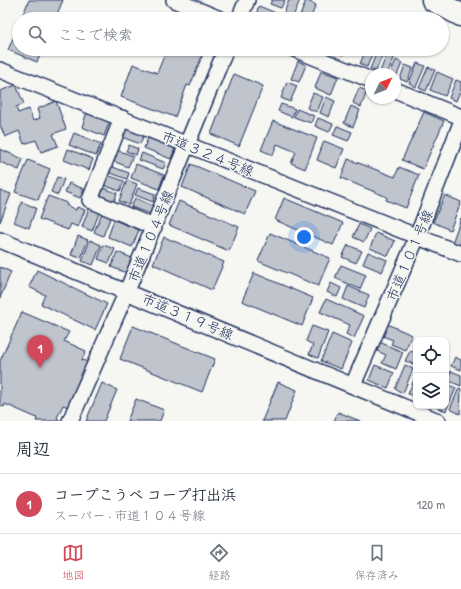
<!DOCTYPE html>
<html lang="ja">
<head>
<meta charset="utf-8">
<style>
	body { margin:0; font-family:"Patrick Hand","Klee One",sans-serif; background:#f6f6f7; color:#1f2937 }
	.controls { position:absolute; right:12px; bottom:12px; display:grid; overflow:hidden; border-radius:8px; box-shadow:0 1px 3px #0004 }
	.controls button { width:36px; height:36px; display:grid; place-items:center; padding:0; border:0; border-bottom:1px solid #e0e1e3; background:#fff; color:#1f2937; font:20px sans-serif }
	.compass { position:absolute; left:365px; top:68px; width:36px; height:36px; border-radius:50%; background:#fff; box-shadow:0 1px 3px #0004; rotate:47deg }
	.you { position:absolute; left:304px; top:237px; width:14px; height:14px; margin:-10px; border:3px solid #fff; border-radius:50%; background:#1a73e8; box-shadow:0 0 0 6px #1a73e833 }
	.badge { display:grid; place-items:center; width:26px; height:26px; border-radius:50%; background:#d1495b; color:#fff; font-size:13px; font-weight:700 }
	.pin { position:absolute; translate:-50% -33px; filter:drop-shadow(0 1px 2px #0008) }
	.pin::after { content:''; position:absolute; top:21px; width:14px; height:12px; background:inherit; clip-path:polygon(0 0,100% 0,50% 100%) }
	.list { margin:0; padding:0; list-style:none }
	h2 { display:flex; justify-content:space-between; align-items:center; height:52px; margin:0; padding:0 16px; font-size:17px }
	h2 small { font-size:13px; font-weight:400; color:#747a83 }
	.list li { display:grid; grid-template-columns:26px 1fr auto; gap:12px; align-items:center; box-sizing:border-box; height:60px; padding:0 16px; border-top:1px solid #e0e1e3 }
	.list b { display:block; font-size:15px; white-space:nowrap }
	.list p { margin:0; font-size:13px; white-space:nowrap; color:#747a83 }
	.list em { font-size:13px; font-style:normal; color:#747a83 }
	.icon { flex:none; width:22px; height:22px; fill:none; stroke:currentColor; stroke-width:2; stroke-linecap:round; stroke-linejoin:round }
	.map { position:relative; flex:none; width:461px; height:421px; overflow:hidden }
	.search { position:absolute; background:#fff; box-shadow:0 1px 3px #0004; left:12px; right:12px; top:12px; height:44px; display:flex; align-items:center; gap:10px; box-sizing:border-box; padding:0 14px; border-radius:22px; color:#747a83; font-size:15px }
	.sheet { height:112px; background:#fff }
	nav { display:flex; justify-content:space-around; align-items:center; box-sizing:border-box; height:56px; border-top:1px solid #e0e1e3; background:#fff; font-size:11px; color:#747a83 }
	nav a { display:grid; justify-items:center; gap:2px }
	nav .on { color:#d1495b }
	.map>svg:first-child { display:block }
	.building { fill:#c0c4cd; stroke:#1b2f5e }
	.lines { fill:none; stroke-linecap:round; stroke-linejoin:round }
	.street-casing { stroke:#1b2f5e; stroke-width:18 }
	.highway-casing { stroke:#1b2f5e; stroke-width:25 }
	.street { stroke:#f6f6f2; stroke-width:15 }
	.highway { stroke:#f6f6f2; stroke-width:22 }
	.labels { text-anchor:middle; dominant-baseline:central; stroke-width:3; stroke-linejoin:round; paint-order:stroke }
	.street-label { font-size:14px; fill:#1b2f5e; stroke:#f6f6f2 }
</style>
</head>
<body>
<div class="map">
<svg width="461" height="421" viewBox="0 0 461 421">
	<rect width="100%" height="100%" fill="#f6f6f2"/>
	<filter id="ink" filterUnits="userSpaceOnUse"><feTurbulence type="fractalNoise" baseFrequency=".025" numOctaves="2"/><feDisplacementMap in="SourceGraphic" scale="8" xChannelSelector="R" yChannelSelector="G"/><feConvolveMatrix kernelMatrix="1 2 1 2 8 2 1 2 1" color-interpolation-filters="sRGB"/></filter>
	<g filter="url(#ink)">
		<path class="building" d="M29,0H63L55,19H21Z
			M272,0H285L281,8L270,4Z
			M289,0H300L292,19H284L282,18Z
			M306,0L316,5L310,19H299Z
			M259,6L278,14L276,19L255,17Z
			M19,24V49H43L37,62L8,50Z
			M167,49H205L190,86L187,85L175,117L121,97L133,64L157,73Z
			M334,49H346L343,55L333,51Z
			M366,49H374L367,67L360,64Z
			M378,49L384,51L376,71L370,69Z
			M387,53L395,56L387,74H385L380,72Z
			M396,60L402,63L396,78L395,74H390Z
			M298,61L306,65L299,82L291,79Z
			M417,63L425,66L416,87L409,83Z
			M405,65L413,68L407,82L400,79Z
			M428,67L435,70L426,91L419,88Z
			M321,71L338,77L331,95L315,88Z
			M437,72L453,79L445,96L430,90Z
			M234,74L263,86L239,146L211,134Z
			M456,80L461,82V89L456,101L449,98Z
			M287,82L297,86L290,102L281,98Z
			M16,85L24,104L16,107L18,113L29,109L33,121L40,118L37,109L56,101L66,129L53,134L58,146L41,152L36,140L24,144L19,131L5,137L0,125V91Z
			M359,88L367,91L361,107L353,103Z
			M313,93L323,97L317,112L307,108Z
			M326,97L335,101L329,117L320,113Z
			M281,104L295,109L292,117L278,111Z
			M351,106L360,110L353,127L344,123Z
			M297,109L314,116L311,123L294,117Z
			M87,112L110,121L104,136L82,127Z
			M424,112L444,121L423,169L402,160Z
			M318,118L333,124L329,132L315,126Z
			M273,121L317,138L305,169L291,163L296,152L277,144L273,155L261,150Z
			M337,126L352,132L348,141L333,135Z
			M125,128L144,135L140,144L122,137Z
			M74,133L101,144L96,156L69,145Z
			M148,138L175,148L171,159L144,148Z
			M324,141L344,149L336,168L317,160Z
			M129,145L138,149L136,155L126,151Z
			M0,149L23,159L19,170L0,162Z
			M68,149L93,159L89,170L64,160Z
			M117,150L133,156L128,167L113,161Z
			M142,153L166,163L163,169L139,160Z
			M348,159L395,177L399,167L419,175L406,208L386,200L387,197L341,178Z
			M28,160L50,169L38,200L15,192Z
			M136,164L164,175L159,189L131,178Z
			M191,164L255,191L245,214L182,187Z
			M110,166L129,173L127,179L108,172Z
			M107,175L124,181L120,191L103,185Z
			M57,177L64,179L58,195L51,192Z
			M127,180L137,184L129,205L119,201Z
			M69,183L84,189L80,198L65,192Z
			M103,188L117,193L114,202L100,196Z
			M138,188L155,194L153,202L135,195Z
			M0,190L11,194L0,222Z
			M445,195L461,202L450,230L433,222Z
			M48,196L67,203L66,205L76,210L77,207L85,210L78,227L71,224L68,230L39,219Z
			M135,198L153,206L150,214L131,207Z
			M284,198L343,223L333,245L275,220Z
			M179,201L239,227L229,251L169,225Z
			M22,202L36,208L29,228L14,222Z
			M89,208L100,211L92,231L82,227Z
			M102,213L111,216L103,236L94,232Z
			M461,218V246L452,243Z
			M114,220L139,230L132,247L108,237Z
			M359,224L370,229L364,242L353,237Z
			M270,233L330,258L318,286L258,261Z
			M376,233L395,241L388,256L370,248Z
			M78,236L88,240L81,258L71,255Z
			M164,237L224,262L212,290L153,264Z
			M90,240L101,245L93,265L82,261Z
			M103,245L115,249L109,263L98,259Z
			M348,245L362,251L356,263L342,257Z
			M117,252L132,258L127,273L111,267Z
			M368,252L387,260L382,272L363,264Z
			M341,265L366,275L360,289L335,278Z
			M0,267L11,272L0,298Z
			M37,270L107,304L95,330L41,304L45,295L29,287Z
			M254,273L313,298L302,326L242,301Z
			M331,283L341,288L337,297L327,292Z
			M348,286L369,295L364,308L343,299Z
			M326,299L364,316L354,338L346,334L350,325L320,312Z
			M22,312L69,332L64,341L86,351L82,360L88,362L68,407L63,405L57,418L61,421H36L37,418L5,404L4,407L0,405V361Z
			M387,324L412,335L405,350L391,344L393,340L383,336Z
			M133,326L215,359L202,392L120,359Z
			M312,326L328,332L318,358L309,354L313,345L306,341Z
			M332,334L352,343L341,369L321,361Z
			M379,342L403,352L396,369L382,363L386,355L375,350Z
			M410,351L416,353V365L405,361Z
			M455,357L461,360V370L451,366Z
			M375,365L394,373L388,388L369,380Z
			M405,365L413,369L403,393L395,389Z
			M451,371L461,375V386L447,380Z
			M416,375V397L408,394Z
			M278,382L297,390L285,421H262Z
			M102,383L117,390L104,421H86Z
			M446,384L456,388L446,411L433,406H446Z
			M459,388L461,389L460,414L450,409Z
			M136,399L164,410L160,421H127Z
			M338,412L360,421H334Z"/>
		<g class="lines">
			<g class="street-casing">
				<path id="street" d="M174,0L220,19
					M239,19L247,0
					M294,49L371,80
					M0,70L461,254
					M395,90L461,117
					M122,118L90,200L154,227
					M0,240L438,421
					M353,385L417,237L461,123
					M70,421L127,291L226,49"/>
			</g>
			<g class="highway-casing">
				<path id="highway" d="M433,0L461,15"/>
			</g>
			<use href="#street" class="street"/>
			<use href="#highway" class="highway"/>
		</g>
	</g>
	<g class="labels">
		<g class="street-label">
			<text transform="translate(208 153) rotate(22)">市道３２４号線</text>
			<text transform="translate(150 236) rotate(-68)">市道１０４号線</text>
			<text transform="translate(409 255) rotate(-67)">市道１０１号線</text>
			<text transform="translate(188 316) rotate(23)">市道３１９号線</text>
		</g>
	</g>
</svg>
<div class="controls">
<button><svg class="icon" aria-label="locate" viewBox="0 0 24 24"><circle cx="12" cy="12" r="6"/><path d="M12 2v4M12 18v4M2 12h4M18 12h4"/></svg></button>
<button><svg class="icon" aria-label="layers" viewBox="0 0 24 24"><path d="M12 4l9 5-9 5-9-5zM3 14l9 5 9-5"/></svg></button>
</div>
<svg class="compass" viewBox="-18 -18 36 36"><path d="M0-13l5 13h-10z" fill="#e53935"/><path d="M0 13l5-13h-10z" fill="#747a83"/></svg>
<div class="you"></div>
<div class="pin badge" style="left:40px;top:368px">1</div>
<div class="search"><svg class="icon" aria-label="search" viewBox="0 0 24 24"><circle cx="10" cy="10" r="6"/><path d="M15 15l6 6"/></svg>ここで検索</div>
</div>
<section class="sheet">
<h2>周辺<small></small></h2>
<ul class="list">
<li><span class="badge">1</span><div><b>コープこうべ コープ打出浜</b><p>スーパー · 市道１０４号線</p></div><em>120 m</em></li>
</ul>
</section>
<nav>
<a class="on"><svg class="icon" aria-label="map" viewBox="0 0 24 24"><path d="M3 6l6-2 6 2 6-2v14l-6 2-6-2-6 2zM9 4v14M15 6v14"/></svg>地図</a>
<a><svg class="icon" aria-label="directions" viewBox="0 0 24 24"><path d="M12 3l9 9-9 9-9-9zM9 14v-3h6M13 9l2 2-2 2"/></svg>経路</a>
<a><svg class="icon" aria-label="saved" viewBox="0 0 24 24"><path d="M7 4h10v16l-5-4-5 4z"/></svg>保存済み</a>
</nav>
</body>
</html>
